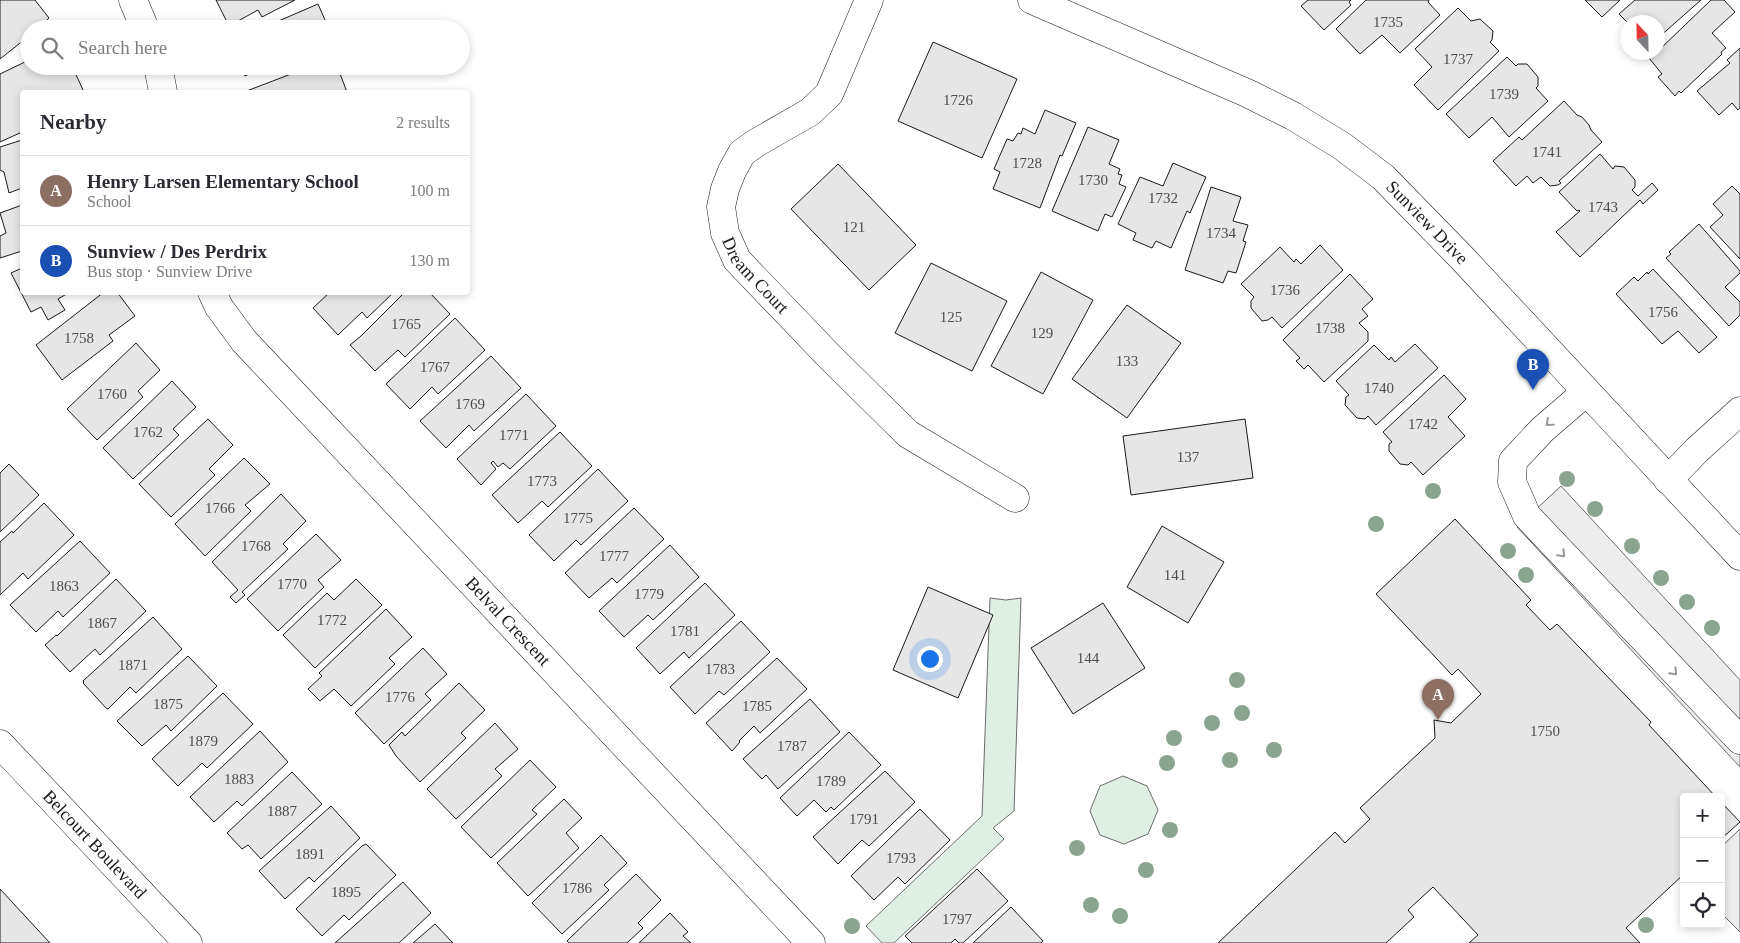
<!DOCTYPE html>
<html lang="en">
<head>
<meta charset="utf-8">
<style>
	body { margin:0; font-family:Georgia,serif; background:#f7f7f7; color:#2b2b33 }
	.controls { position:absolute; right:15px; bottom:15px; display:grid; overflow:hidden; border-radius:5px; box-shadow:0 2px 8px #0003 }
	.controls button { width:45px; height:45px; display:grid; place-items:center; padding:0; border:0; border-bottom:1px solid #e1e1e2; background:#fff; color:#2b2b33; font:25px sans-serif }
	.compass { position:absolute; left:1620px; top:15px; width:45px; height:45px; border-radius:50%; background:#fff; box-shadow:0 2px 8px #0003; rotate:338deg }
	.you { position:absolute; left:929px; top:658px; width:18px; height:18px; margin:-12px; border:4px solid #fff; border-radius:50%; background:#1a73e8; box-shadow:0 0 0 8px #1a73e833 }
	.badge { display:grid; place-items:center; width:32px; height:32px; border-radius:50%; background:#111827; color:#fff; font-size:16px; font-weight:700 }
	.pin { position:absolute; translate:-50% -41px; filter:drop-shadow(0 1px 2px #0008) }
	.pin::after { content:''; position:absolute; top:26px; width:18px; height:15px; background:inherit; clip-path:polygon(0 0,100% 0,50% 100%) }
	.list { margin:0; padding:0; list-style:none }
	h2 { display:flex; justify-content:space-between; align-items:center; height:65px; margin:0; padding:0 20px; font-size:21px }
	h2 small { font-size:16px; font-weight:400; color:#7c7c81 }
	.list li { display:grid; grid-template-columns:32px 1fr auto; gap:15px; align-items:center; box-sizing:border-box; height:70px; padding:0 20px; border-top:1px solid #e1e1e2 }
	.list b { display:block; font-size:19px; white-space:nowrap }
	.list p { margin:0; font-size:16px; white-space:nowrap; color:#7c7c81 }
	.list em { font-size:16px; font-style:normal; color:#7c7c81 }
	.icon { flex:none; width:28px; height:28px; fill:none; stroke:currentColor; stroke-width:2; stroke-linecap:round; stroke-linejoin:round }
	.map { position:relative; flex:none; width:1740px; height:943px; overflow:hidden }
	.search { position:absolute; background:#fff; box-shadow:0 2px 8px #0003; left:20px; top:20px; width:450px; height:55px; display:flex; align-items:center; gap:12px; box-sizing:border-box; padding:0 18px; border-radius:28px; color:#7c7c81; font-size:19px }
	.panel { position:absolute; background:#fff; box-shadow:0 2px 8px #0003; left:20px; top:90px; width:450px; height:205px; border-radius:5px }
	.map>svg:first-child { display:block }
	.green { fill:#e0efe3; stroke:#6a6a6a }
	.parking { fill:#ededed; stroke:#6a6a6a }
	.building { fill:#e6e6e6; stroke:#1a1a1a }
	.lines { fill:none; stroke-linecap:round; stroke-linejoin:round }
	.minor-casing { stroke:#1a1a1a; stroke-width:29 }
	.minor { stroke:#fff; stroke-width:28 }
	.tree { fill:#8aa48f }
	.oneway { stroke:#989898 }
	.labels { text-anchor:middle; dominant-baseline:central; stroke-width:4; stroke-linejoin:round; paint-order:stroke }
	.number-label { font-size:15px; fill:#4d4d4d }
	.street-label { font-size:18px; fill:#1a1a1a; stroke:#fff }
</style>
</head>
<body>
<div class="map">
<svg width="1740" height="943" viewBox="0 0 1740 943">
	<rect width="100%" height="100%" fill="#fff"/>
	<path class="green" d="M990,598L1006,600L1021,598L1014,811L993,828L1004,839L894,943H882L866,926L982,816Z
		M1123,776L1147,786L1158,810L1148,834L1124,844L1100,835L1090,811L1100,786Z"/>
	<path class="parking" d="M1561,486L1740,680V767L1517,527Z
		M1740,829V932L1721,913V847Z"/>
	<path class="building" d="M0,0H35L49,18L38,29H29V36L0,59Z
		M216,0H295L262,17L258,10L229,26Z
		M1308,0H1351L1349,2L1351,5L1324,30L1301,6Z
		M1366,0H1429L1428,2L1440,15L1400,53L1382,35L1360,54L1336,29Z
		M1585,0H1620L1602,17Z
		M1635,0H1701L1658,38V22L1628,23L1619,14Z
		M1711,0H1724L1735,12L1712,33L1726,48L1721,52L1722,54L1681,93L1679,91L1675,96L1658,77L1662,74L1649,58L1658,52V51Z
		M318,4L329,29H260Z
		M1458,8L1471,21L1480,19L1493,31L1492,40L1490,42L1499,51L1438,110L1414,85L1432,67L1415,49Z
		M1628,30V44L1620,37Z
		M933,42L1017,79L982,158L898,121Z
		M1740,48V108L1738,110L1732,103L1719,115L1697,91L1730,63L1727,60Z
		M1507,57L1516,66L1518,64H1527L1538,77V86L1536,88L1548,101L1509,137L1492,117L1469,138L1446,114Z
		M29,60V66H72L84,92H22V132L0,142V74Z
		M240,66H266L245,76Z
		M312,66H337L347,92H244Z
		M1564,101L1577,115L1582,117L1589,125L1591,130L1602,142L1559,181L1561,183L1558,185L1550,186L1541,177L1533,183L1527,176L1516,186L1493,161L1519,137L1522,140Z
		M1045,110L1076,123L1062,156L1060,155L1040,208L993,189L1000,172L994,169L1007,139L1013,141L1018,133L1021,134L1023,128L1035,134Z
		M1088,127L1119,140L1109,164L1120,169L1118,174L1122,175L1119,184L1126,187L1112,217L1105,214L1098,231L1052,211Z
		M22,140V188L9,193L4,172L0,170V147Z
		M1600,154L1613,169L1615,166L1624,167L1635,180V187L1632,190L1638,196L1652,183L1658,190L1643,204L1640,200L1580,257L1556,232L1580,211L1579,210L1577,211L1559,192Z
		M1173,163L1206,177L1190,213L1187,211L1171,248L1156,241L1152,248L1133,240L1136,233L1118,224L1140,177L1163,186Z
		M838,164L916,245L869,290L791,209Z
		M1732,186L1740,194V259L1710,227L1723,215L1713,204Z
		M1211,187L1241,197L1233,221L1248,225L1243,241L1246,242L1236,273L1228,271L1223,283L1185,270Z
		M22,205V251L0,258V236L6,233L0,213Z
		M1699,224L1740,271V273L1725,287L1740,302V315L1729,326L1666,258L1671,254L1669,252Z
		M1320,245L1343,270L1282,328L1272,317L1268,320L1262,321L1251,308V301L1254,297L1241,284L1280,247L1294,262L1296,259L1301,264Z
		M931,263L1007,301L972,371L895,333Z
		M22,268V292H70L58,299L65,310L48,320L41,307L31,312L11,273Z
		M1653,269L1717,337L1699,353L1678,331L1662,344L1616,294L1634,277L1638,281L1647,272L1648,274Z
		M1041,272L1093,300L1043,394L991,366Z
		M1350,274L1373,299L1362,309L1368,316L1359,323L1368,332V341L1324,382L1308,365L1304,369L1296,361L1300,358L1283,340Z
		M104,292H117L135,316L109,335L113,341L62,380L36,345Z
		M330,292H394L367,318L362,312L338,335L313,308Z
		M405,292H429L450,314L405,357L398,350L375,371L350,345L361,336Z
		M1127,305L1181,343L1127,418L1072,379Z
		M455,318L485,350L438,394L432,387L410,409L386,384Z
		M136,343L160,370L138,391L143,397L97,440L67,409Z
		M1415,344L1438,368L1376,425L1368,416L1365,419L1357,418L1345,405L1346,397L1349,395L1336,381L1374,345L1389,360L1391,357L1395,362Z
		M491,356L521,388L474,431L469,425L446,448L420,421Z
		M1444,375L1466,399L1448,417L1465,436L1423,475L1411,462L1408,465L1400,464L1389,451V444L1392,442L1383,432Z
		M172,381L196,407L173,429L179,435L133,479L103,448Z
		M526,394L556,426L510,469L503,463L498,467L493,461L491,463L496,469L481,485L457,459Z
		M208,419L233,445L209,469L215,475L171,517L139,484Z
		M1245,419L1253,478L1131,495L1123,436Z
		M560,432L592,466L548,507L542,501L518,523L492,495Z
		M244,458L270,484L245,505L251,511L205,556L175,524Z
		M9,464L39,495L0,532V473Z
		M598,469L628,501L581,545L576,540L554,561L529,535Z
		M281,494L306,521L283,544L288,549L242,592L245,595L236,603L230,597L238,590L212,562Z
		M44,503L74,535L28,579L23,573L0,595V542L12,531L13,533Z
		M634,508L664,539L617,583L612,578L589,598L565,573Z
		M1455,519L1531,600L1526,605L1550,630L1557,624L1651,722L1649,725L1716,797H1684V874L1626,928L1640,943H1469L1478,935L1433,887L1408,910L1414,917L1386,943H1218L1335,832L1345,843L1370,819L1360,808L1435,738L1434,720L1451,723L1481,694L1458,669L1452,675L1376,594Z
		M1162,526L1224,562L1188,623L1127,587Z
		M316,534L341,560L318,580L324,587L278,631L247,599Z
		M80,541L110,573L63,617L58,611L36,632L10,605Z
		M670,545L699,577L653,620L648,615L624,637L599,611Z
		M116,579L146,611L100,655L95,649L70,672L45,645L56,635L57,636Z
		M356,579L382,605L315,668L283,635L327,593L334,600Z
		M705,583L735,615L689,658L684,652L660,674L636,648Z
		M928,587L993,615L958,698L893,670Z
		M1103,603L1145,668L1073,714L1031,648Z
		M386,609L412,637L389,658L395,664L351,706L334,689L320,701L308,689L322,676L319,673Z
		M153,617L182,649L136,693L130,687L108,709L106,708L83,683L84,682L83,681Z
		M741,621L770,652L724,695L719,691L695,714L670,687Z
		M423,648L447,674L425,694L431,700L384,744L355,713Z
		M188,656L217,686L171,731L166,725L142,746L117,721Z
		M777,658L807,689L760,733L754,726L739,741L740,742L732,751L706,723Z
		M459,683L485,710L461,733L466,738L420,782L396,756L389,745L402,732L405,736Z
		M223,693L253,724L207,768L202,763L178,786L152,759Z
		M810,699L840,732L778,789L766,775L762,779L743,759Z
		M495,723L518,749L495,769L502,776L456,819L427,789Z
		M260,731L288,762L242,806L237,801L214,822L190,797Z
		M849,732L881,765L834,810L831,807L826,812L814,800L797,816L780,798Z
		M530,760L556,787L532,810L537,814L491,858L461,827Z
		M885,771L915,802L869,846L862,840L838,864L813,837Z
		M292,772L322,804L261,859L248,845L242,849L227,833Z
		M564,799L582,818L566,833L579,848L528,896L497,863Z
		M1721,802L1740,822L1721,839Z
		M331,806L360,838L314,882L309,877L285,899L259,871Z
		M920,809L950,840L905,884L898,877L874,900L851,876Z
		M601,835L627,863L604,885L609,890L562,934L532,903Z
		M366,844L396,875L349,920L344,915L322,936L296,909L362,846Z
		M977,869L1008,901L963,943H959L955,939L951,943H912L905,936Z
		M636,874L661,900L638,923L643,928L627,943H569L567,941Z
		M403,882L431,913L399,943H335Z
		M0,889L50,943H0Z
		M1011,907L1043,941L1041,943H973Z
		M670,913L688,932L683,936L691,943H639Z
		M435,924L453,943H413Z"/>
	<g class="lines">
		<g class="minor-casing">
			<g id="minor">
				<path d="M133,0L145,29"/>
				<path id="s1" d="M869,0L829,94L810,112L756,143L742,153L732,171L725,189L721,207L725,233L737,260L829,356L908,434L1015,498"/>
				<path id="s2" d="M1032,0L1247,93L1293,116L1342,146L1383,177L1464,260L1740,556"/>
				<path d="M158,66L163,92"/>
				<path id="s3" d="M212,292L219,307L244,341L811,943"/>
				<path d="M1586,392L1542,430L1513,461L1512,482L1527,516L1740,740"/>
				<path d="M1668,480L1697,450L1740,411"/>
				<path id="s4" d="M0,744L188,943"/>
			</g>
		</g>
		<use href="#minor" class="minor"/>
	</g>
	<g class="tree">
		<circle cx="1567" cy="479" r="8"/>
		<circle cx="1433" cy="491" r="8"/>
		<circle cx="1595" cy="509" r="8"/>
		<circle cx="1376" cy="524" r="8"/>
		<circle cx="1632" cy="546" r="8"/>
		<circle cx="1508" cy="551" r="8"/>
		<circle cx="1526" cy="575" r="8"/>
		<circle cx="1661" cy="578" r="8"/>
		<circle cx="1687" cy="602" r="8"/>
		<circle cx="1712" cy="628" r="8"/>
		<circle cx="1237" cy="680" r="8"/>
		<circle cx="1242" cy="713" r="8"/>
		<circle cx="1212" cy="723" r="8"/>
		<circle cx="1174" cy="738" r="8"/>
		<circle cx="1274" cy="750" r="8"/>
		<circle cx="1230" cy="760" r="8"/>
		<circle cx="1167" cy="763" r="8"/>
		<circle cx="1170" cy="830" r="8"/>
		<circle cx="1077" cy="848" r="8"/>
		<circle cx="1146" cy="870" r="8"/>
		<circle cx="1091" cy="905" r="8"/>
		<circle cx="1120" cy="916" r="8"/>
		<circle cx="1646" cy="925" r="8"/>
		<circle cx="852" cy="926" r="8"/>
	</g>
	<defs><path id="oneway-chevron" d="M-2-3.5L2.5 0L-2 3.5" fill="none" stroke-width="1.6" stroke-linecap="round" stroke-linejoin="round" transform="scale(1.25)"/></defs>
	<g class="oneway">
		<use href="#oneway-chevron" transform="translate(1549 423) rotate(139)"/>
		<use href="#oneway-chevron" transform="translate(1562 554) rotate(47)"/>
		<use href="#oneway-chevron" transform="translate(1674 672) rotate(46)"/>
	</g>
	<g class="labels">
		<g class="number-label">
			<text x="1388" y="22">1735</text>
			<text x="1458" y="59">1737</text>
			<text x="1504" y="94">1739</text>
			<text x="958" y="100">1726</text>
			<text x="1547" y="152">1741</text>
			<text x="1027" y="163">1728</text>
			<text x="1093" y="180">1730</text>
			<text x="1163" y="198">1732</text>
			<text x="1603" y="207">1743</text>
			<text x="854" y="227">121</text>
			<text x="1221" y="233">1734</text>
			<text x="1285" y="290">1736</text>
			<text x="1663" y="312">1756</text>
			<text x="951" y="317">125</text>
			<text x="406" y="324">1765</text>
			<text x="1330" y="328">1738</text>
			<text x="1042" y="333">129</text>
			<text x="79" y="338">1758</text>
			<text x="1127" y="361">133</text>
			<text x="435" y="367">1767</text>
			<text x="1379" y="388">1740</text>
			<text x="112" y="394">1760</text>
			<text x="470" y="404">1769</text>
			<text x="1423" y="424">1742</text>
			<text x="148" y="432">1762</text>
			<text x="514" y="435">1771</text>
			<text x="1188" y="457">137</text>
			<text x="542" y="481">1773</text>
			<text x="220" y="508">1766</text>
			<text x="578" y="518">1775</text>
			<text x="256" y="546">1768</text>
			<text x="614" y="556">1777</text>
			<text x="1175" y="575">141</text>
			<text x="292" y="584">1770</text>
			<text x="64" y="586">1863</text>
			<text x="649" y="594">1779</text>
			<text x="332" y="620">1772</text>
			<text x="102" y="623">1867</text>
			<text x="685" y="631">1781</text>
			<text x="1088" y="658">144</text>
			<text x="133" y="665">1871</text>
			<text x="720" y="669">1783</text>
			<text x="400" y="697">1776</text>
			<text x="168" y="704">1875</text>
			<text x="757" y="706">1785</text>
			<text x="1545" y="731">1750</text>
			<text x="203" y="741">1879</text>
			<text x="792" y="746">1787</text>
			<text x="239" y="779">1883</text>
			<text x="831" y="781">1789</text>
			<text x="282" y="811">1887</text>
			<text x="864" y="819">1791</text>
			<text x="310" y="854">1891</text>
			<text x="901" y="858">1793</text>
			<text x="577" y="888">1786</text>
			<text x="346" y="892">1895</text>
			<text x="957" y="919">1797</text>
		</g>
		<g class="street-label">
			<text stroke="none"><textPath href="#s2" startOffset="458">Sunview Drive</textPath></text>
			<text stroke="none"><textPath href="#s1" startOffset="345">Dream Court</textPath></text>
			<text stroke="none"><textPath href="#s3" startOffset="444">Belval Crescent</textPath></text>
			<text stroke="none"><textPath href="#s4" startOffset="138">Belcourt Boulevard</textPath></text>
		</g>
	</g>
</svg>
<div class="controls">
<button>+</button>
<button>−</button>
<button><svg class="icon" aria-label="locate" viewBox="0 0 24 24"><circle cx="12" cy="12" r="6"/><path d="M12 2v4M12 18v4M2 12h4M18 12h4"/></svg></button>
</div>
<svg class="compass" viewBox="-18 -18 36 36"><path d="M0-13l5 13h-10z" fill="#e53935"/><path d="M0 13l5-13h-10z" fill="#7c7c81"/></svg>
<div class="you"></div>
<div class="pin badge" style="left:1438px;top:720px;background:#8d6e63">A</div>
<div class="pin badge" style="left:1533px;top:390px;background:#1a4fb4">B</div>
<div class="search"><svg class="icon" aria-label="search" viewBox="0 0 24 24"><circle cx="10" cy="10" r="6"/><path d="M15 15l6 6"/></svg>Search here</div>
<section class="panel">
<h2>Nearby<small>2 results</small></h2>
<ul class="list">
<li><span class="badge" style="background:#8d6e63">A</span><div><b>Henry Larsen Elementary School</b><p>School</p></div><em>100 m</em></li>
<li><span class="badge" style="background:#1a4fb4">B</span><div><b>Sunview / Des Perdrix</b><p>Bus stop · Sunview Drive</p></div><em>130 m</em></li>
</ul>
</section>
</div>
</body>
</html>
